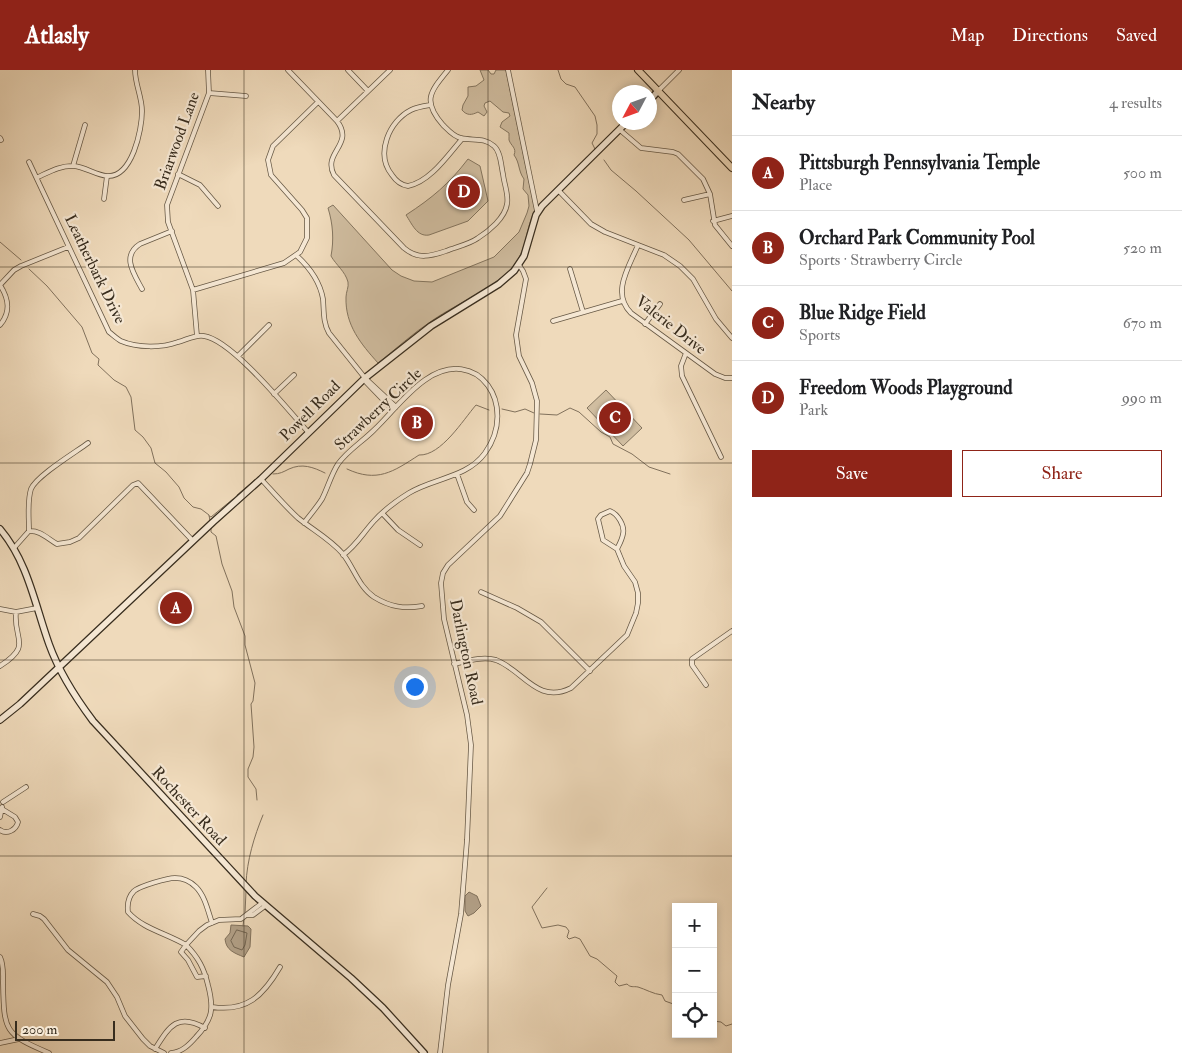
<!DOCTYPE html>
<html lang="en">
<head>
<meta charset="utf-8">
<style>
	body { margin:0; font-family:"IM FELL Double Pica",serif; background:#f2f2f2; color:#202124 }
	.controls { position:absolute; right:15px; bottom:15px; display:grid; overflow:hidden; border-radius:0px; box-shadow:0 2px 8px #0003 }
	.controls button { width:45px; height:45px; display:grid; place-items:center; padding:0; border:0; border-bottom:1px solid #e0e0e0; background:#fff; color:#202124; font:25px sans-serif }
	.compass { position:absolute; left:612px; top:15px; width:45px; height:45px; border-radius:50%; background:#fff; box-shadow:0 2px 8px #0003; rotate:229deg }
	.scale { position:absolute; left:15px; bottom:12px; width:100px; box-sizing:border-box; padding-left:5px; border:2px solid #382d1e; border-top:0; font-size:14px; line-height:18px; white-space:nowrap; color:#382d1e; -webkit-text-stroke:4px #f5e7d3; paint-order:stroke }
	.you { position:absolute; left:414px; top:616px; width:18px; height:18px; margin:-12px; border:4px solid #fff; border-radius:50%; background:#1a73e8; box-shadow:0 0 0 8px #1a73e833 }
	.badge { display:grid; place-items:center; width:32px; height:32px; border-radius:50%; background:#8f2418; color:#fff; font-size:16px; font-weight:700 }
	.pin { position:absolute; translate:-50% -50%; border:2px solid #fff; box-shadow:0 1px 5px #0006 }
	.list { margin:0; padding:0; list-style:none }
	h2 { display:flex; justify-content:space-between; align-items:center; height:65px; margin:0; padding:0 20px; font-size:21px }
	h2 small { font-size:16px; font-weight:400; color:#757577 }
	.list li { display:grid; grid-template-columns:32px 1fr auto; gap:15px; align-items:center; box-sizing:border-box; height:75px; padding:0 20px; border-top:1px solid #e0e0e0 }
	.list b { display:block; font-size:19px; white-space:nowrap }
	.list p { margin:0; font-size:16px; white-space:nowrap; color:#757577 }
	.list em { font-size:16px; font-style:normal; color:#757577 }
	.actions { display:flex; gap:10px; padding:15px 20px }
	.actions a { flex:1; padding:11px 0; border:1px solid #8f2418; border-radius:0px; text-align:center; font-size:18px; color:#8f2418 }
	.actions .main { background:#8f2418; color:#fff }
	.icon { flex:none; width:28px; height:28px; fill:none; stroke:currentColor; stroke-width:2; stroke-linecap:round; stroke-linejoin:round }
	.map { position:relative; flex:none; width:732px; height:983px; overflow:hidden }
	header { display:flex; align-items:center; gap:30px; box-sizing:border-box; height:70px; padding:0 25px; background:#8f2418; color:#fff }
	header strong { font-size:24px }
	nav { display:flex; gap:28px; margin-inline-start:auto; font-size:18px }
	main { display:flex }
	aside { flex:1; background:#fff }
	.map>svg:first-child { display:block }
	.green { fill:#d0bda0; stroke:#84755f }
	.water { fill:#b19f86; stroke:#81715c }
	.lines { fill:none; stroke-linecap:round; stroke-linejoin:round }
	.shore { stroke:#746652; stroke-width:1 }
	.stream { stroke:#81715c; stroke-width:1 }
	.street-casing { stroke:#665845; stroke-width:5.5 }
	.secondary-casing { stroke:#382d1e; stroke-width:8 }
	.primary-casing { stroke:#382d1e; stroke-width:8 }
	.street { stroke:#f5e7d3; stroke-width:4 }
	.secondary { stroke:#f5e7d3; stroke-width:5.5 }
	.primary { stroke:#efdabb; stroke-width:6 }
	.grid { fill:none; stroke:#382d1e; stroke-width:1; stroke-opacity:0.55 }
	.labels { text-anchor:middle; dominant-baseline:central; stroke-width:4.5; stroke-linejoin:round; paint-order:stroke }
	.street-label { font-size:16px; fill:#382d1e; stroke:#f5e7d3 }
</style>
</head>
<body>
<header>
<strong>Atlasly</strong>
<nav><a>Map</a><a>Directions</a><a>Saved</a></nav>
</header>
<main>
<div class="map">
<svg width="732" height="983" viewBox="0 0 732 983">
	<rect width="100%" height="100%" fill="#efdabb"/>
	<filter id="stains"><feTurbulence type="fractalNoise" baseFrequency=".004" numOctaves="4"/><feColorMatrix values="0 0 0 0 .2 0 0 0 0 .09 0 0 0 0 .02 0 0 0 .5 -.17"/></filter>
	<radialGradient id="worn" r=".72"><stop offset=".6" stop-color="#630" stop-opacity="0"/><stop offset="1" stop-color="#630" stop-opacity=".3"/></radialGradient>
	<path class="green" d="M480,0H488L491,4H494L496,0H506L535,140C526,157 527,178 515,194C499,216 456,234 433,250C413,263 396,279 378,293C361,274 345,255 346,227C346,222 349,217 348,212C345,201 336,195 331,186C334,170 333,154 328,138L333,135L392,200L401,206L414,211L432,212L494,187L519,162L527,143L529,136L528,125L523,119L524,109C518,101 520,93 514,85C517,78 511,76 509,70C509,68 509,65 509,63L500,57L502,52L510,46L509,43L503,42L490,31L485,33L484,36L487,42L484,46L478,42C472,45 467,46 462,40L463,35L468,26V17L476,16L484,10Z
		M468,89L480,96L488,131L468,151L429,165C417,167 412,154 406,145C432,128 449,114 468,89Z
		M606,320L642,358L623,376L587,338Z"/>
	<path class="water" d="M469,822L477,826L481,836L474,843L468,846L465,841V826Z
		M231,855L248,856L251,859L250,877L244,887C234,883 226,880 225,869L230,863Z"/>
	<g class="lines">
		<path class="shore" d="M237,860L247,863L245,875L242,880L234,877L231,871Z"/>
		<path class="stream" d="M558,0L561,9L566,14L575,17L595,46L597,55V64L592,73L595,79
			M604,90L611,100L636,121L689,170L732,221
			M0,172L21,190
			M29,199L47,216L82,257L92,283L99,289L98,295L114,310L126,317L131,327L135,360L143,367L151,378L155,393L166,402L179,417L184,428L193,437L201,439L209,445L210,451
			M502,339L515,342L525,339L534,343
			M540,344L557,345L570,338L579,342L601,362L610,367L613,374L632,384L649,397L670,404
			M347,399C377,413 393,402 419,385C441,386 463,350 476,335L489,340
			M273,404C280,404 283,402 289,399C302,393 313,397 325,403
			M237,425L262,404
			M209,446L211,447L233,429
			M211,457V462L216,466L222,494L232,521L234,537L245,566V575L255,613L253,631L251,634L254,677L253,687L248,699V707L256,719L257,730
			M246,814C247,790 254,767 263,745
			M547,818L532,837L542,858L558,855L566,857L569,861L567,867L569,869L575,867L580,869L590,886L597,889L617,906L615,912L619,916L627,914C631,918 633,916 638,917C645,919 653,924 662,925L665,931L676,935
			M245,844L246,821
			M243,856L244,848
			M713,951L721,952L726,956L732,954"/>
		<g class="street-casing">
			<path id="street" d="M288,0L337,51C355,75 322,82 334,105L404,178C418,190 431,186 446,181C456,177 470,174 478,168C489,161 505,148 507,134C509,125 504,114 503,104C501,96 501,82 494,76C484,67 472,71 461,68C454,67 448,60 443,55C422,31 430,22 448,0
				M348,0L368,21
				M508,0L537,141
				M658,21L679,0
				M209,23L246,26
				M430,35C424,36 417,37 411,40C389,51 375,84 392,105C396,111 400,115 408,116C430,112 448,85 462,69
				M337,51L390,0
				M620,60L641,78L673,82L678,84L703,109L710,124L715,155L732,176
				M0,68L1,70
				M29,92L109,262C113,265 117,269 121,271C137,278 162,278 178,272C186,270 196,264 204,266C232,270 288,340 308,362
				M73,96L85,55
				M178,104L200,115L218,136
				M38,107C49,102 61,95 74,96C85,97 96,105 107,106C132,108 142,60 142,41C142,27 135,14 135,0
				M558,120L591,154L605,162L664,185L680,196L693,209L716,249L732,268
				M104,129L107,106
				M684,130L710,124
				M713,151L732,146
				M638,175C629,197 611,223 631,243L715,304L725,308H732
				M297,186C309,197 320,212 323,229C324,241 323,253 329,263L365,308L366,312L393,340
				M570,199L583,242
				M0,215L14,200L21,196L68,177
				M0,215C9,229 11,242 0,255
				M142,219C134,204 121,186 140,174L172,161
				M193,220L284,193L300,182L307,168V148L302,140L271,105L268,90L273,76L318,32
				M553,251L622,231
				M645,254L660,234
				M197,266L193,220L168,152L167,135L209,23L208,0
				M686,283L681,296L682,306L721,387
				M238,286L269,255
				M365,308L396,337
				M274,324L294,305
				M457,404L467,432L474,440
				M261,409C273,422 285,436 298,448C313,460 330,469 343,484C354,498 359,517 374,527C390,537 404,539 422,536
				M382,443L398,460L420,475
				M304,453C310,445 317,437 322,429C328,417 331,405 338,394C347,381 362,372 374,360C391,344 405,324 425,310C478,273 519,336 485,383C467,408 433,408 409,423C396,431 384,440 374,451C363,463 356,476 343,485
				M29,461C29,448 27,431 31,419C36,406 76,382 88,373
				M14,478L29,461C40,460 48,469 57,474L70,472L79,468L133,415L138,413L193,471
				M481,522L517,538L541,552L590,601
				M0,539L16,542L37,538
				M454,594C467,591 483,586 496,590C523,600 537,635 571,618L627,565L636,543L638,533V523L635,512L624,496L617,479L603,470L598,449L601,445L610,441C618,444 625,456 623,464C622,470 619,475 617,479
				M0,596C33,575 13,570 16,542
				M706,615L692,595V589L732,561
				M3,732L26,717
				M0,747L2,737
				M0,760C7,765 16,760 18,752L15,747L2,739
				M33,844L40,846L44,849L68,880L107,912L117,927L125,946L143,969L150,976L164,983
				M247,845H253L265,836
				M212,853C208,841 205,826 196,817C191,812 183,808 175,808C167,808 140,816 134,821C128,827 127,834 128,842C143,859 166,863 186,875L199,861L207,855L219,850L241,849L262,833
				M0,887C4,895 3,904 3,913C4,961 4,964 49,983
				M212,937C247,942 263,926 280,897
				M0,973L19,969
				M155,979C169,957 177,942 205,958
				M171,983C182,982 189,975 196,967C213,949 214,938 208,915C204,898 198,887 186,875L181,882L188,890L197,907L206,906
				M440,983L448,915L461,844L467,770L471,675L467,645L444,549L441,513L443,503L448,495L500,446L527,403L530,394L536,370L537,331L532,313L519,286L516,265L526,209L523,201L519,195"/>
		</g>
		<g class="secondary-casing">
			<path id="secondary" d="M650,30L658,21
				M0,459C28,492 35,535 49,574C59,602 75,627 93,651L255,826L351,908L383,938L424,983
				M0,650L20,634L213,452L261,409L365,308L431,256L499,214L514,201L524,186L536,145L542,136L627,52"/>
		</g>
		<g class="primary-casing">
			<path id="primary" d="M638,0L732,98"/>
		</g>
		<use href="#street" class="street"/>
		<use href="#secondary" class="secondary"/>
		<use href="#primary" class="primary"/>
	</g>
	<path class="grid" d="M244,0V983M488,0V983M0,197H732M0,393H732M0,590H732M0,786H732"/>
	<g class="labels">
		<g class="street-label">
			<text transform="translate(177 71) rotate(-70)">Briarwood Lane</text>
			<text transform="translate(95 199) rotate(64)">Leatherbark Drive</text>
			<text transform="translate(671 255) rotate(38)">Valerie Drive</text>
			<text transform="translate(378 339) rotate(-43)">Strawberry Circle</text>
			<text transform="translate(310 341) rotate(-45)">Powell Road</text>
			<text transform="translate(466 582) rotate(78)">Darlington Road</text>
			<text transform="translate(189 736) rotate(47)">Rochester Road</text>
		</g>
	</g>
	<rect width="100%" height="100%" filter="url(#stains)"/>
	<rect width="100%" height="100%" fill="url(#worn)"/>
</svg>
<div class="controls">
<button>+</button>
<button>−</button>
<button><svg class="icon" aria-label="locate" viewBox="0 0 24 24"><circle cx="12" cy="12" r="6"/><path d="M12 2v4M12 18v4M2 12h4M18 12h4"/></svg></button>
</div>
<svg class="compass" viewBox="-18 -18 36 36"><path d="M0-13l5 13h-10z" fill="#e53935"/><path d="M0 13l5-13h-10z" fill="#757577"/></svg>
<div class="scale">200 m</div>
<div class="you"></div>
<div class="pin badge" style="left:176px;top:538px">A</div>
<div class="pin badge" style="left:417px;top:353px">B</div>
<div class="pin badge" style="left:615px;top:348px">C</div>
<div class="pin badge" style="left:464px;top:122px">D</div>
</div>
<aside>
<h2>Nearby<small>4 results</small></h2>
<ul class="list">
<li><span class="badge">A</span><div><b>Pittsburgh Pennsylvania Temple</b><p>Place</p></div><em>500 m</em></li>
<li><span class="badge">B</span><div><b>Orchard Park Community Pool</b><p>Sports · Strawberry Circle</p></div><em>520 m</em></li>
<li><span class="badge">C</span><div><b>Blue Ridge Field</b><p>Sports</p></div><em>670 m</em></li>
<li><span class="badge">D</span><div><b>Freedom Woods Playground</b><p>Park</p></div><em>990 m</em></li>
</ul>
<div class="actions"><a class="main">Save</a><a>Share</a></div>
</aside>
</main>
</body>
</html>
